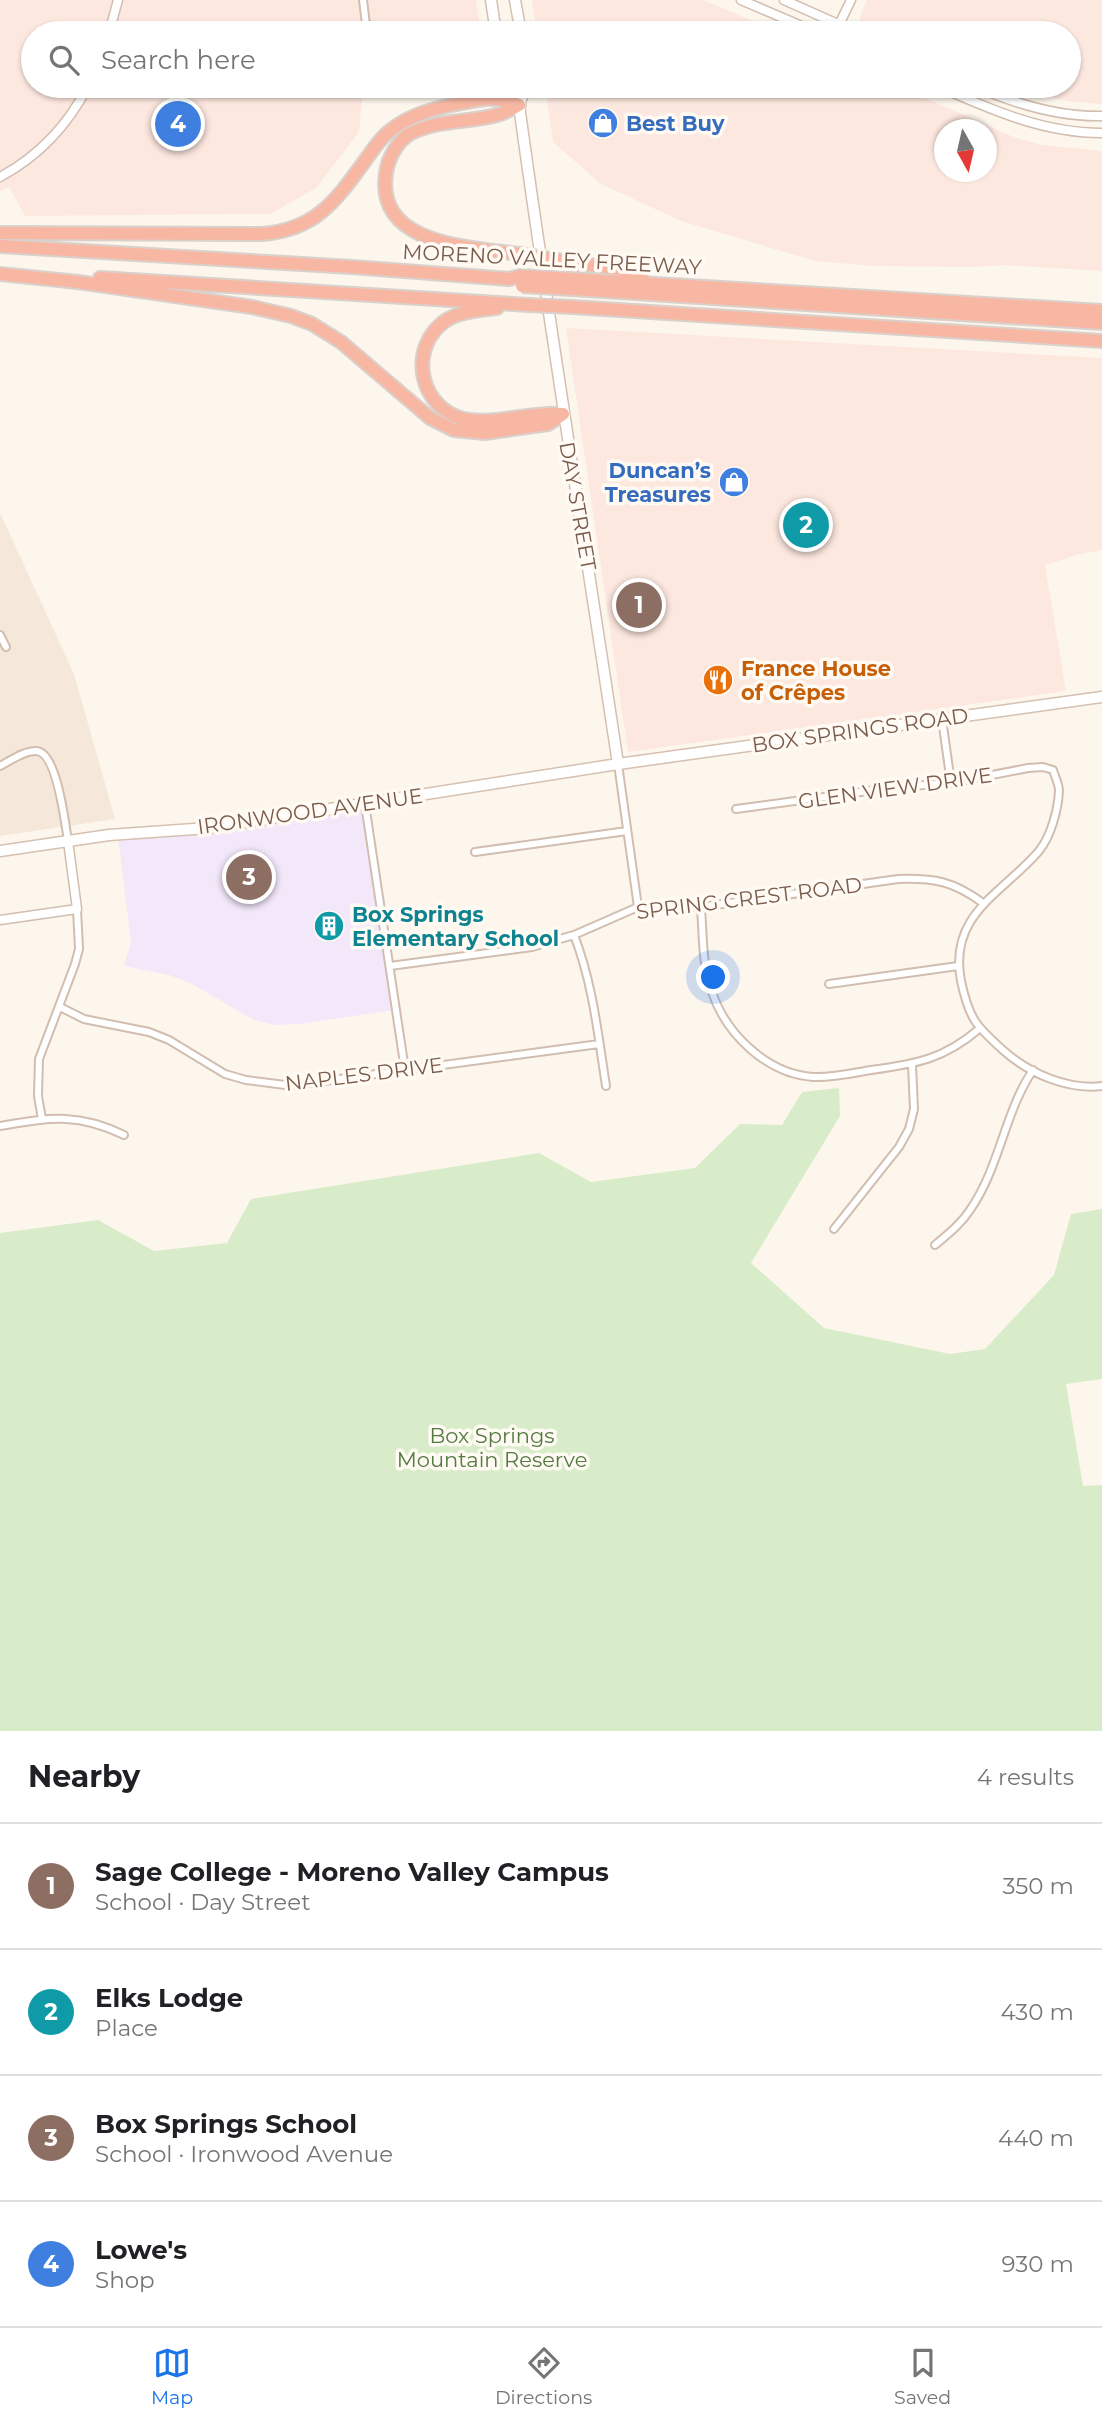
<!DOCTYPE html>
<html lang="en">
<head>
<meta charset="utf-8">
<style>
	body { margin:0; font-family:Montserrat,sans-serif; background:#f6f6f6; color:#202124 }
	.compass { position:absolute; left:934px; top:119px; width:63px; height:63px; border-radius:50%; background:#fff; box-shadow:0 2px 5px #0004; rotate:172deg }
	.you { position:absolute; left:714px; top:978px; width:24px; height:24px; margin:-18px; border:5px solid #fff; border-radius:50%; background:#1a73e8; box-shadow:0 0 0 10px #1a73e833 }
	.badge { display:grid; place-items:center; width:46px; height:46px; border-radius:50%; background:#1a73e8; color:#fff; font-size:23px; font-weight:700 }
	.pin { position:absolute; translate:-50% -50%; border:4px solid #fff; box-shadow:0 2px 7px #0006 }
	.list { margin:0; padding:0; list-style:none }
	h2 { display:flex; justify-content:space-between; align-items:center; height:91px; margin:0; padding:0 28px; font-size:30px }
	h2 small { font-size:23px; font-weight:400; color:#757577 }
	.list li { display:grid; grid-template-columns:46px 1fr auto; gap:21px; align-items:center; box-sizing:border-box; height:126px; padding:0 28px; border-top:2px solid #e0e0e0 }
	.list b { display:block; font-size:26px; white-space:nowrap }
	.list p { margin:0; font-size:23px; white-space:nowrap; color:#757577 }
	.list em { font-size:23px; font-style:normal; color:#757577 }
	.icon { flex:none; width:38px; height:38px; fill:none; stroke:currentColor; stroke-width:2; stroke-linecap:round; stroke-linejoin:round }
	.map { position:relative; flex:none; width:1102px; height:1731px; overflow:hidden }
	.search { position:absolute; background:#fff; box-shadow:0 2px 5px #0004; left:21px; right:21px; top:21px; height:77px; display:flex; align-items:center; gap:18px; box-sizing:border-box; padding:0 24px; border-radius:38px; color:#757577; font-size:26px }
	.sheet { height:595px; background:#fff }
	nav { display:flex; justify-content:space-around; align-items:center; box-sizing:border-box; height:98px; border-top:2px solid #e0e0e0; background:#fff; font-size:19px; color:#757577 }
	nav a { display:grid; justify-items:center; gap:4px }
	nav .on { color:#1a73e8 }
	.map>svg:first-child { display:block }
	.residential { fill:#f5e8da }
	.commercial { fill:#fde8e0; fill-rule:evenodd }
	.education { fill:#f3e8fa }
	.green { fill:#d8ecc9 }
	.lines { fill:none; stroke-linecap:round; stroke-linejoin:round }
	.minor-casing { stroke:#d1beb0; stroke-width:10 }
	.tertiary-casing { stroke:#d1beb0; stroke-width:11 }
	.secondary-casing { stroke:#d6c0b0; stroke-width:13 }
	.motorway-casing { stroke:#dad1cd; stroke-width:16 }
	.minor { stroke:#fff; stroke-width:6 }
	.tertiary { stroke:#fff; stroke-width:8 }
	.secondary { stroke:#fff; stroke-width:10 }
	.motorway { stroke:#f7b7a3; stroke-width:12 }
	.motorway-bridge-casing { stroke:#dad1cd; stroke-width:16; stroke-linecap:butt }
	.motorway-bridge { stroke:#f7b7a3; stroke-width:12 }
	.labels { text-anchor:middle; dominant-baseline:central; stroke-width:7; stroke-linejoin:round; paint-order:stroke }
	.shop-label { font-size:21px; font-weight:bold; fill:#366cbe; stroke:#fffaf3; text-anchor:start }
	.street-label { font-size:21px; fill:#7a5c4d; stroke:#fffaf3 }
	.food-label { font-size:21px; font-weight:bold; fill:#c56008; stroke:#fffaf3; text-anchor:start }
	.culture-label { font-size:21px; font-weight:bold; fill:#0d838f; stroke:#fffaf3; text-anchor:start }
	.park-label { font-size:21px; fill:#537a41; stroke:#fffaf3 }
</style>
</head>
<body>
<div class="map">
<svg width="1102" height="1731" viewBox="0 0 1102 1731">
	<rect width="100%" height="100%" fill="#fdf6ec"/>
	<path class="residential" d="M0,513L74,674L115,819L0,836Z"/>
	<path class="commercial" d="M0,0H476L481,33H33V86H385L363,89L359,132L316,188L270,214L25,216L9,187L0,191Z
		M532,0H703L781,33H537Z
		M867,0H1102V104L1066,101L1007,86H1069V33H886L877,29L872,31L861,23L860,17Z
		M545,86H898L1016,138L1043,145L1102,151V271L1004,265L973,267L873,266L815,261L681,221L601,184L553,142ZM944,130H986V172H944Z
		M566,328L1102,358V550L1080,554L1045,565L1066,691L628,752Z"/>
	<path class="education" d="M364,807L395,1010L299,1024L274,1025L254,1020L192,984L169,975L124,966L131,942L118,837Z"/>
	<path class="green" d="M839,1088L840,1116L751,1263L824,1328L950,1354L985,1349L1054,1275L1071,1214L1102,1209V1379L1066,1384L1083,1486L1102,1485V1731H0V1233L98,1220L154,1251L227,1243L251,1199L539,1153L591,1182L695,1168L740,1124L782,1125L802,1092Z"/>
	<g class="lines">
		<g class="minor-casing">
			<path id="minor" d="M363,0L367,33
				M0,635L6,647
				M942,719L951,783
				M618,764L638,907
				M0,766C10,761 23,751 36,751C57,751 65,823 68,841
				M365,804L405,1070
				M736,809L897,787L951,783L1028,768L1043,767L1053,770C1055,777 1059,784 1059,791C1058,810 1051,836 1039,851C1003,893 948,914 961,981C969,1019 976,1026 1004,1051C1030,1074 1068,1090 1102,1086
				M475,852L627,831
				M701,907C703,935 702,965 712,992C726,1034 767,1074 813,1077C832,1078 853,1073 871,1070C916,1064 944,1059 979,1029
				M574,935C593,984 598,1035 606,1086
				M390,966L532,947L574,935L638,907L660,905L701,907L898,879C935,878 953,881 983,903
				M829,984L958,966
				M60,1007L84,1019L149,1032L169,1040L225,1074L246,1080L285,1085L309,1083L599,1044
				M42,1119L38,1096L39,1059L75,964L79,949L77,909
				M0,1126C49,1118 77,1112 124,1135
				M834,1229L899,1147L909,1129L914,1109L912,1065
				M935,1245C948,1234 961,1224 970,1210C1000,1167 1004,1113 1033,1070"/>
		</g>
		<g class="tertiary-casing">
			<path id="tertiary" d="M741,0L818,33
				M784,0L858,33
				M109,33L118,0
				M835,33L851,0
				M937,86C990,109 1042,133 1102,133
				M975,86C1013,103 1059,117 1102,116
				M0,177C39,156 68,125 88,86
				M0,920L77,909L68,841"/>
		</g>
		<g class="secondary-casing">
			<path id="secondary" d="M491,0L496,33
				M515,0L521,33
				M507,86L519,105C549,325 585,544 618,764
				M519,105L526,86
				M0,851L109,835L208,828L618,764L1102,697"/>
		</g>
		<g class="motorway-casing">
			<path id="motorway" d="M0,233L262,234C317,230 337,199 367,158C374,148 381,137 391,130C410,115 432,109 456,104C484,99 491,95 519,105
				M0,246L352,267L509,279L520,276
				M519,254C471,247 375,246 386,173C388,158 398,140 411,133C439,119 471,123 500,114C506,112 513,108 519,105
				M569,262L619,269L643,279
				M0,274L78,282L252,307L291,316L312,324L341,342L430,418L454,430L485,433L548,424L563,414
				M100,278L529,305
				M571,279L1102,311
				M572,289L1102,323
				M573,307L1102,341
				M497,308C480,310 460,311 445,321C410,346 417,401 457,417C487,428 530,411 563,414"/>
		</g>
		<use href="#minor" class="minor"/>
		<use href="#tertiary" class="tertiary"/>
		<use href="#secondary" class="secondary"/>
		<use href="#motorway" class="motorway"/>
		<g class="motorway-bridge-casing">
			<path id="motorway-bridge" d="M519,254L569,262
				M520,276L571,279
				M522,286L572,289
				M529,305L573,307"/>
		</g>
		<use href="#motorway-bridge" class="motorway-bridge"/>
	</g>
	<defs>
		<g id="shop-disc" transform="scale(1.575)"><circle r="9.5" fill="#3f7fe0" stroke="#fffaf3"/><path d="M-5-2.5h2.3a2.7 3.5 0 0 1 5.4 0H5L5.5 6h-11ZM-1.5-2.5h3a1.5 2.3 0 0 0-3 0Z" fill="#fff"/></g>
		<g id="restaurant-disc" transform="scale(1.575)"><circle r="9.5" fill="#e8710a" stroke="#fffaf3"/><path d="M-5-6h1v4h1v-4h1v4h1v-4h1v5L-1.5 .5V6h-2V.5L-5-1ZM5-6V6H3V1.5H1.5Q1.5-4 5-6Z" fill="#fff"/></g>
		<g id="building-disc" transform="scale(1.575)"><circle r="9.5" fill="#0f9aa8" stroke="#fffaf3"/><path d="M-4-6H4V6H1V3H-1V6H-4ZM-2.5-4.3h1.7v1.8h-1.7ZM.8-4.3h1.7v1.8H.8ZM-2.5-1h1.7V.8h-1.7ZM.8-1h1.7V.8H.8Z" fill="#fff"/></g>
	</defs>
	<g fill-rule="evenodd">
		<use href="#shop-disc" x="603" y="123"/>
		<use href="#shop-disc" x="734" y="482"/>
		<use href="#restaurant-disc" x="718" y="680"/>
		<use href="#building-disc" x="329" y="926"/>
	</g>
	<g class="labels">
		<g class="shop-label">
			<text x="626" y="123">Best Buy</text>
			<text x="711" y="470" text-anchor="end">Duncan’s<tspan x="711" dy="24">Treasures</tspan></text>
		</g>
		<g class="street-label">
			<text transform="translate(552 259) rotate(3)">MORENO VALLEY FREEWAY</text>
			<text transform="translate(578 506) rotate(80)">DAY STREET</text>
			<text transform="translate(860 730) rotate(-8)">BOX SPRINGS ROAD</text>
			<text transform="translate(895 788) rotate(-8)">GLEN VIEW DRIVE</text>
			<text transform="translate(310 811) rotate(-8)">IRONWOOD AVENUE</text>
			<text transform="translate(749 898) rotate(-7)">SPRING CREST ROAD</text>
			<text transform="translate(364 1074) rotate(-7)">NAPLES DRIVE</text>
		</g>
		<g class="food-label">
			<text x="741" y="668">France House<tspan x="741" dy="24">of Crêpes</tspan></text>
		</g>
		<g class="culture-label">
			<text x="352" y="914">Box Springs<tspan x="352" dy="24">Elementary School</tspan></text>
		</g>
		<g class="park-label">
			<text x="492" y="1435">Box Springs<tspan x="492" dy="24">Mountain Reserve</tspan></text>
		</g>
	</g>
</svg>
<svg class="compass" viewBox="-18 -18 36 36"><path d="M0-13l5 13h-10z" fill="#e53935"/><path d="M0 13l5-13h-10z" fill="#757577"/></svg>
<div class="you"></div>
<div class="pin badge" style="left:639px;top:605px;background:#8d6e63">1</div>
<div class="pin badge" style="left:806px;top:525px;background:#0f9aa8">2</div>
<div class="pin badge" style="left:249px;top:877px;background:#8d6e63">3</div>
<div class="pin badge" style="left:178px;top:124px;background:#3f7fe0">4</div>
<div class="search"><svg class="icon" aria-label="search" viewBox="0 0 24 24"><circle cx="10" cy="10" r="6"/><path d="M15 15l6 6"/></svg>Search here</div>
</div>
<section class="sheet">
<h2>Nearby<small>4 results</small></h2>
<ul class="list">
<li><span class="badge" style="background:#8d6e63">1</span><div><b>Sage College - Moreno Valley Campus</b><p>School · Day Street</p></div><em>350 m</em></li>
<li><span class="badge" style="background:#0f9aa8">2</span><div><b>Elks Lodge</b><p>Place</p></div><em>430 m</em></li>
<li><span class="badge" style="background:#8d6e63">3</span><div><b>Box Springs School</b><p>School · Ironwood Avenue</p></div><em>440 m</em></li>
<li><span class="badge" style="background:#3f7fe0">4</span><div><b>Lowe's</b><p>Shop</p></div><em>930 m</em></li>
</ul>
</section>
<nav>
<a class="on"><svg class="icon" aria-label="map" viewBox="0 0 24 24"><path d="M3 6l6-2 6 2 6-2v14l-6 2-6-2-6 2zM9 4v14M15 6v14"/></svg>Map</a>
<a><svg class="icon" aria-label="directions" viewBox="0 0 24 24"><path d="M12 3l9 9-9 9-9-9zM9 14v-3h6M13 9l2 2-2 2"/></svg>Directions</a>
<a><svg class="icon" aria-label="saved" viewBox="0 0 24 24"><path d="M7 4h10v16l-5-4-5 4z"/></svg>Saved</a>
</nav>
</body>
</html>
